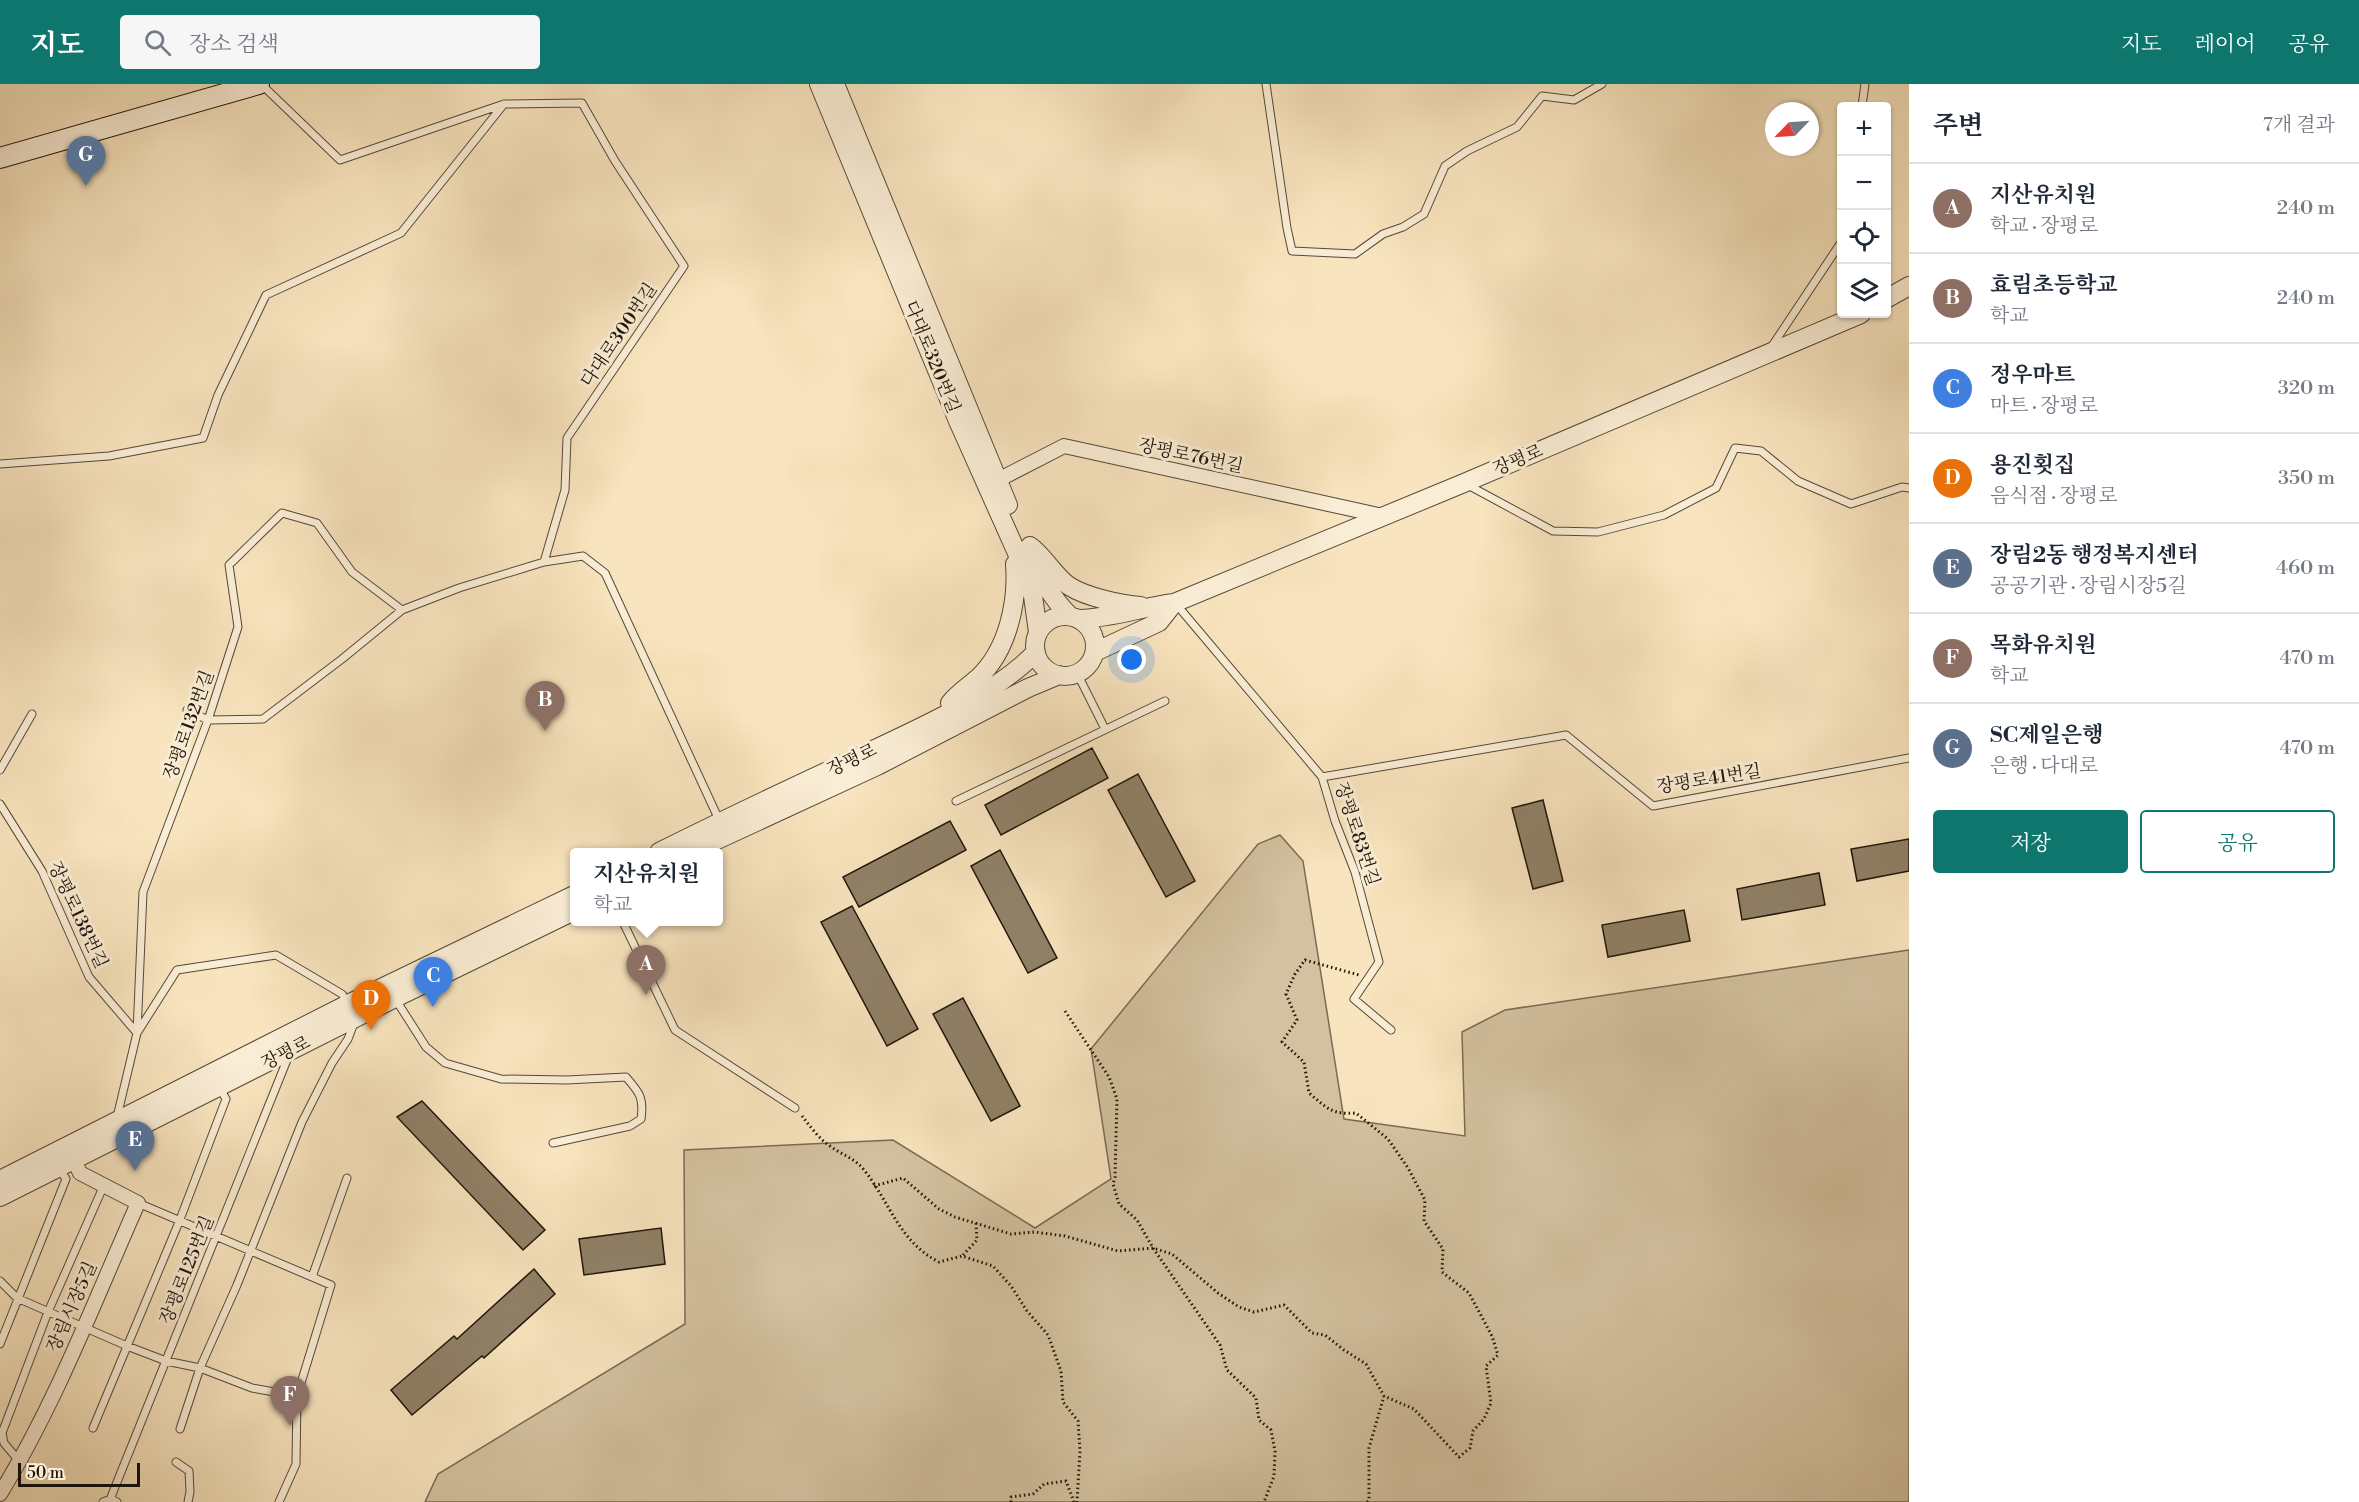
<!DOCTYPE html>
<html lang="ko">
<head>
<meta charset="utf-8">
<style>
	body { margin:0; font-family:"Libre Bodoni","Noto Serif KR",serif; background:#f6f6f7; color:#1f2937 }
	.controls { position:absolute; right:18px; top:18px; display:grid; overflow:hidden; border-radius:6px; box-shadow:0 2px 4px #0004 }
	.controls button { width:54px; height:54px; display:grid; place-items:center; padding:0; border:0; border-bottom:2px solid #e0e1e3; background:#fff; color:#1f2937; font:30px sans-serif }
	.compass { position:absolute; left:1765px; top:18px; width:54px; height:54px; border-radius:50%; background:#fff; box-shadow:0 2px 4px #0004; rotate:245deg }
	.scale { position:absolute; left:18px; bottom:15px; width:122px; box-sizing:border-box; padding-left:6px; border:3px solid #1f150a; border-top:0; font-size:16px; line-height:21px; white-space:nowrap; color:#1f150a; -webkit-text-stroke:4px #faedd5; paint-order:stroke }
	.you { position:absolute; left:1132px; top:576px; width:21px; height:21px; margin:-15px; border:4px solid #fff; border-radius:50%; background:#1a73e8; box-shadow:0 0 0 9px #1a73e833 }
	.badge { display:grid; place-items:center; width:39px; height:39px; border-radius:50%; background:#0f766e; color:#fff; font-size:20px; font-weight:700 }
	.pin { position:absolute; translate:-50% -50px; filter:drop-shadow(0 2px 3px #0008) }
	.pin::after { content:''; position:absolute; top:32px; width:21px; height:18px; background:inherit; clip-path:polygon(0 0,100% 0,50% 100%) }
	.popup { position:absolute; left:570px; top:764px; width:153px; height:78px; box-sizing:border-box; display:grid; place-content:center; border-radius:6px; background:#fff; filter:drop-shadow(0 2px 4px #0005); font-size:20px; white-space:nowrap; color:#747a83 }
	.popup b { font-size:22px; color:#1f2937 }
	.popup::after { content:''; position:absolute; left:50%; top:100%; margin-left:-12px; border:12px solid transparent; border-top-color:#fff }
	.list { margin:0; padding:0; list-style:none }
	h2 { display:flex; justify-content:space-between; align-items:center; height:78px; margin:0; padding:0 24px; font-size:26px }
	h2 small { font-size:20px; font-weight:400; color:#747a83 }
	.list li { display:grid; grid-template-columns:39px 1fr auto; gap:18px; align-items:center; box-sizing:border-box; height:90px; padding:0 24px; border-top:2px solid #e0e1e3 }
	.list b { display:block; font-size:22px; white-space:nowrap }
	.list p { margin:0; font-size:20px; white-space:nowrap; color:#747a83 }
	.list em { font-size:20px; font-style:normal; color:#747a83 }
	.actions { display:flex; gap:12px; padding:18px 24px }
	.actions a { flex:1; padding:14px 0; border:2px solid #0f766e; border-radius:6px; text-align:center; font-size:21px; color:#0f766e }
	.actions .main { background:#0f766e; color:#fff }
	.icon { flex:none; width:33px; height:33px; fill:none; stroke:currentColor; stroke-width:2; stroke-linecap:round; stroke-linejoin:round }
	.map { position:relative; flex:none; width:1909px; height:1418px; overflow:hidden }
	header { display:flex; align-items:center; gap:36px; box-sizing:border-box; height:84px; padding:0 30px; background:#0f766e; color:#fff }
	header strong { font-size:28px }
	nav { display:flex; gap:33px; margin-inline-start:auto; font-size:21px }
	.search { width:420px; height:54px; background:#f6f6f7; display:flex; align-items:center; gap:15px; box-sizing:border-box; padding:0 21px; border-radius:6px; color:#747a83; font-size:22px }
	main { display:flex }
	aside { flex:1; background:#fff }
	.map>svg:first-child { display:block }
	.green { fill:#d3c19f; stroke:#796b54; stroke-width:1.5 }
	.building { fill:#908168; stroke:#1f150a; stroke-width:1.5 }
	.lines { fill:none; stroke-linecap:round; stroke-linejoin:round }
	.service-casing { stroke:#554937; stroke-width:9 }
	.minor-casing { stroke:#554937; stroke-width:16 }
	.tertiary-casing { stroke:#554937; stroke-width:20 }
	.secondary-casing { stroke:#1f150a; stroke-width:22 }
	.path { stroke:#1f150a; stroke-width:3; stroke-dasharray:1.5 3; stroke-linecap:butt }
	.service { stroke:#faedd5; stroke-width:7 }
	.minor { stroke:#faedd5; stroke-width:14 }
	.tertiary { stroke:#faedd5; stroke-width:18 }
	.secondary { stroke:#faedd5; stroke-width:20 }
	.labels { text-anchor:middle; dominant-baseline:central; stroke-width:6; stroke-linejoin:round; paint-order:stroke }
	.street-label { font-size:18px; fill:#1f150a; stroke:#faedd5 }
</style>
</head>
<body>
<header>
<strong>지도</strong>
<div class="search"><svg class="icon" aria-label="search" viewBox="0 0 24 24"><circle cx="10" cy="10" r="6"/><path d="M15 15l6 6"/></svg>장소 검색</div>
<nav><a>지도</a><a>레이어</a><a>공유</a></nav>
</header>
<main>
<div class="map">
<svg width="1909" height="1418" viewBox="0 0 1909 1418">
	<rect width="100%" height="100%" fill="#f8e4be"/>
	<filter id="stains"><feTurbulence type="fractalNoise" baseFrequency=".00333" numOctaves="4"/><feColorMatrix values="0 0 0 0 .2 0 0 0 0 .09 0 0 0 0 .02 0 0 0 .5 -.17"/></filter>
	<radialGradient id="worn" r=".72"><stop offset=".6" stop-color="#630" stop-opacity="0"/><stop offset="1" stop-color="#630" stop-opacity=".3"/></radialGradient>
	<path class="green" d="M1280,751L1303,777L1344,1035L1465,1052L1462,948L1505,926L1909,866V1418H425L438,1390L685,1240L684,1066L893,1056L1035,1144L1111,1095L1091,965L1258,760Z"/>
	<path class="building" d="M1092,664L1108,694L1001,751L985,721Z
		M1138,690L1195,797L1166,813L1108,706Z
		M1543,716L1563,797L1533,805L1512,724Z
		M950,737L966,766L859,823L843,793Z
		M1909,755V787L1857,797L1851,765Z
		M1000,766L1057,874L1028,889L971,782Z
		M1819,789L1825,821L1742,836L1737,805Z
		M852,822L918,945L887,962L821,838Z
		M1684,826L1690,857L1608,873L1602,841Z
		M963,914L1020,1022L991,1037L933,930Z
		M422,1017L545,1146L523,1166L397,1033Z
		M661,1144L665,1180L584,1191L579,1155Z
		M534,1185L555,1210L484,1274L482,1272L412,1331L391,1306L454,1252L457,1255Z"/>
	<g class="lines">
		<g class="service-casing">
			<path id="service" d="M1266,0L1287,144L1292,167L1355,170L1383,150L1403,143L1424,130L1445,82L1467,67L1517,43L1542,12L1574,16L1602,0
				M1862,22L1865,0
				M1772,262L1842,157
				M0,380L109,372L203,354L218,311L266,211L401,149L504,20
				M1466,400L1553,447L1598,448L1664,431L1716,404L1735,364L1761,367L1798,397L1851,420L1902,403L1909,404
				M544,478L583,472L605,489L720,738
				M1176,520L1322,693L1335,737L1355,788L1379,878L1354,915L1391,946
				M1077,589L1105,645
				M187,626L208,636L263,635L342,575L402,526L459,504L544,478L565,406L567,354L684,182L615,77L582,19L504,20L340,76L261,0
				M0,686L32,630
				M1322,693L1566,651L1653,722L1909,674
				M956,717L1165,617
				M0,720L42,787L89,893L137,949L177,886L276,871L342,910L347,918
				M623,838L675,946L795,1024
				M396,916L426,963L445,979L501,995L567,996L626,993C640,1009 644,1014 641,1035L630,1042L553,1059
				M117,1033L137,949L143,808L208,636L238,543L229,481L282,429L317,439L352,488L402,526
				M138,1119L331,1201L297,1312L296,1380L279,1418
				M312,1193L347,1094
				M0,1197L17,1214L127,1262L166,1277L200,1284L252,1304L297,1312
				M0,1260L66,1095L59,1084
				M93,1344L179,1138L226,1015L219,1003
				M180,1345L200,1284L237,1201L302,1038L332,979L348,955L354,939
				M20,1378L4,1359L2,1349L48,1228L104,1101
				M176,1378L189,1387L190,1408L188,1418
				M103,1418L111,1415L117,1418
				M109,1418L289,971"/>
		</g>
		<g class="minor-casing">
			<path id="minor" d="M998,396L1064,362L1383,432
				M0,1410C56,1319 95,1216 138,1119L80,1089L74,1076"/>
		</g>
		<g class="tertiary-casing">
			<path id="tertiary" d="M819,0L958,337L1021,478L1033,512L1038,548
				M835,0L1008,421
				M1886,215L1909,202
				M1030,462C1045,473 1055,493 1069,502C1086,513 1122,521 1141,522
				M1029,468C1040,492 1051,514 1070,532
				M1035 562a30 30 0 1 1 60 0a30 30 0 1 1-60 0Z
				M1080,535C1113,534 1142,523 1174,519L1464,399L1861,230
				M1095,568L1159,538L1174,519
				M950,619C958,609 969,602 978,594C1008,566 1018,518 1015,480
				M659,768C725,735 793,703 860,672C915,646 994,612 1036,568
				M691,768L877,682L1028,604L1059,591
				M0,1096L348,920L574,811
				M0,1113L395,914L574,827"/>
		</g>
		<g class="secondary-casing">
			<path id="secondary" d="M0,74L259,0"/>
		</g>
		<path class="path" d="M1065,927L1109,993L1117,1015L1115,1093L1113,1100L1119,1120L1137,1136L1153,1164L1220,1261L1227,1286L1256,1314L1259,1336L1271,1346L1275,1367L1274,1392L1264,1418
			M802,1032C810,1042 819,1055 830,1062C842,1071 855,1074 864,1086C890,1118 899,1158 939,1178L962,1172L993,1182L1011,1202L1027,1227L1048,1251L1061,1287L1063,1318L1078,1337L1080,1367L1077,1418
			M874,1102L903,1094L939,1125L955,1133L1011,1150L1034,1148L1065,1152L1118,1167L1153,1164L1172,1170L1218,1209L1239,1223L1254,1228L1284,1221L1312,1249L1325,1251L1344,1266L1366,1280L1384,1312L1414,1325L1459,1373L1470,1364L1473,1347L1484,1335L1491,1319L1486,1282L1498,1271L1492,1252L1469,1209L1442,1188L1443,1165L1424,1137L1425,1116L1408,1084L1388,1055L1356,1029C1332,1031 1327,1024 1309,1009L1304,978L1282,958L1297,936L1286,910L1295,890L1305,876L1359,891
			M963,1171L977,1156L976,1139
			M1011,1418V1413L1033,1410L1044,1400L1066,1397L1074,1418
			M1367,1418L1369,1416V1364L1384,1312"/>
		<use href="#service" class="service"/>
		<use href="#minor" class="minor"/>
		<use href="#tertiary" class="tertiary"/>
		<use href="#secondary" class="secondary"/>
	</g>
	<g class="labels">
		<g class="street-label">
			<text transform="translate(619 251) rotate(-56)">다대로300번길</text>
			<text transform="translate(932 273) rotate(68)">다대로320번길</text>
			<text transform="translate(1191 372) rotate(12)">장평로76번길</text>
			<text transform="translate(1518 376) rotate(-23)">장평로</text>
			<text transform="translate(189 641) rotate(-70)">장평로132번길</text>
			<text transform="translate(852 676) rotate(-25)">장평로</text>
			<text transform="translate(1709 695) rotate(-9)">장평로41번길</text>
			<text transform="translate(1357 750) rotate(72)">장평로83번길</text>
			<text transform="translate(78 831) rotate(65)">장평로138번길</text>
			<text transform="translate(286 969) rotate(-27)">장평로</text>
			<text transform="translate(187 1186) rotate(-68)">장평로125번길</text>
			<text transform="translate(72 1223) rotate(-66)">장림시장5길</text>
		</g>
	</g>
	<rect width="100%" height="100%" filter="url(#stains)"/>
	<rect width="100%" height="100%" fill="url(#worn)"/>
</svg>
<div class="controls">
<button>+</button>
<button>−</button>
<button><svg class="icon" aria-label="locate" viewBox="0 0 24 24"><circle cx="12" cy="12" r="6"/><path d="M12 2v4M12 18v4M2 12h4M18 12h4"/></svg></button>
<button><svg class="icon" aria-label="layers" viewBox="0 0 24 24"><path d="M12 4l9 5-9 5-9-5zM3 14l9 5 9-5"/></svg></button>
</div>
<svg class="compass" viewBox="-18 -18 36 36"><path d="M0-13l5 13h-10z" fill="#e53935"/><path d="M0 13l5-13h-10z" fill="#747a83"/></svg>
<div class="scale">50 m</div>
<div class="you"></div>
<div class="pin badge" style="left:646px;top:911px;background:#8d6e63">A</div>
<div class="popup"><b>지산유치원</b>학교</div>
<div class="pin badge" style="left:545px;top:647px;background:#8d6e63">B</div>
<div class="pin badge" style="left:433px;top:923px;background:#3f7fe0">C</div>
<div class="pin badge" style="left:371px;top:946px;background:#e8710a">D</div>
<div class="pin badge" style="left:135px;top:1087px;background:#5c6f8a">E</div>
<div class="pin badge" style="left:290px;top:1342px;background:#8d6e63">F</div>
<div class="pin badge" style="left:86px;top:102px;background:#5c6f8a">G</div>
</div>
<aside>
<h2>주변<small>7개 결과</small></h2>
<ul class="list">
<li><span class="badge" style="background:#8d6e63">A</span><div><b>지산유치원</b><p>학교 · 장평로</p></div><em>240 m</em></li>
<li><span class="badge" style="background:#8d6e63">B</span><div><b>효림초등학교</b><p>학교</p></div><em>240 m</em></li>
<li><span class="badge" style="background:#3f7fe0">C</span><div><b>정우마트</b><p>마트 · 장평로</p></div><em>320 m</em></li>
<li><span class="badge" style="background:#e8710a">D</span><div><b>용진횟집</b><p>음식점 · 장평로</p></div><em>350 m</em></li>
<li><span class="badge" style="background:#5c6f8a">E</span><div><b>장림2동 행정복지센터</b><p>공공기관 · 장림시장5길</p></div><em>460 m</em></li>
<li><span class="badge" style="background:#8d6e63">F</span><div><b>목화유치원</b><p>학교</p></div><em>470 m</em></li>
<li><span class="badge" style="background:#5c6f8a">G</span><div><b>SC제일은행</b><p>은행 · 다대로</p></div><em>470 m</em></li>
</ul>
<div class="actions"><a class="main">저장</a><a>공유</a></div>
</aside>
</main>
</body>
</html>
